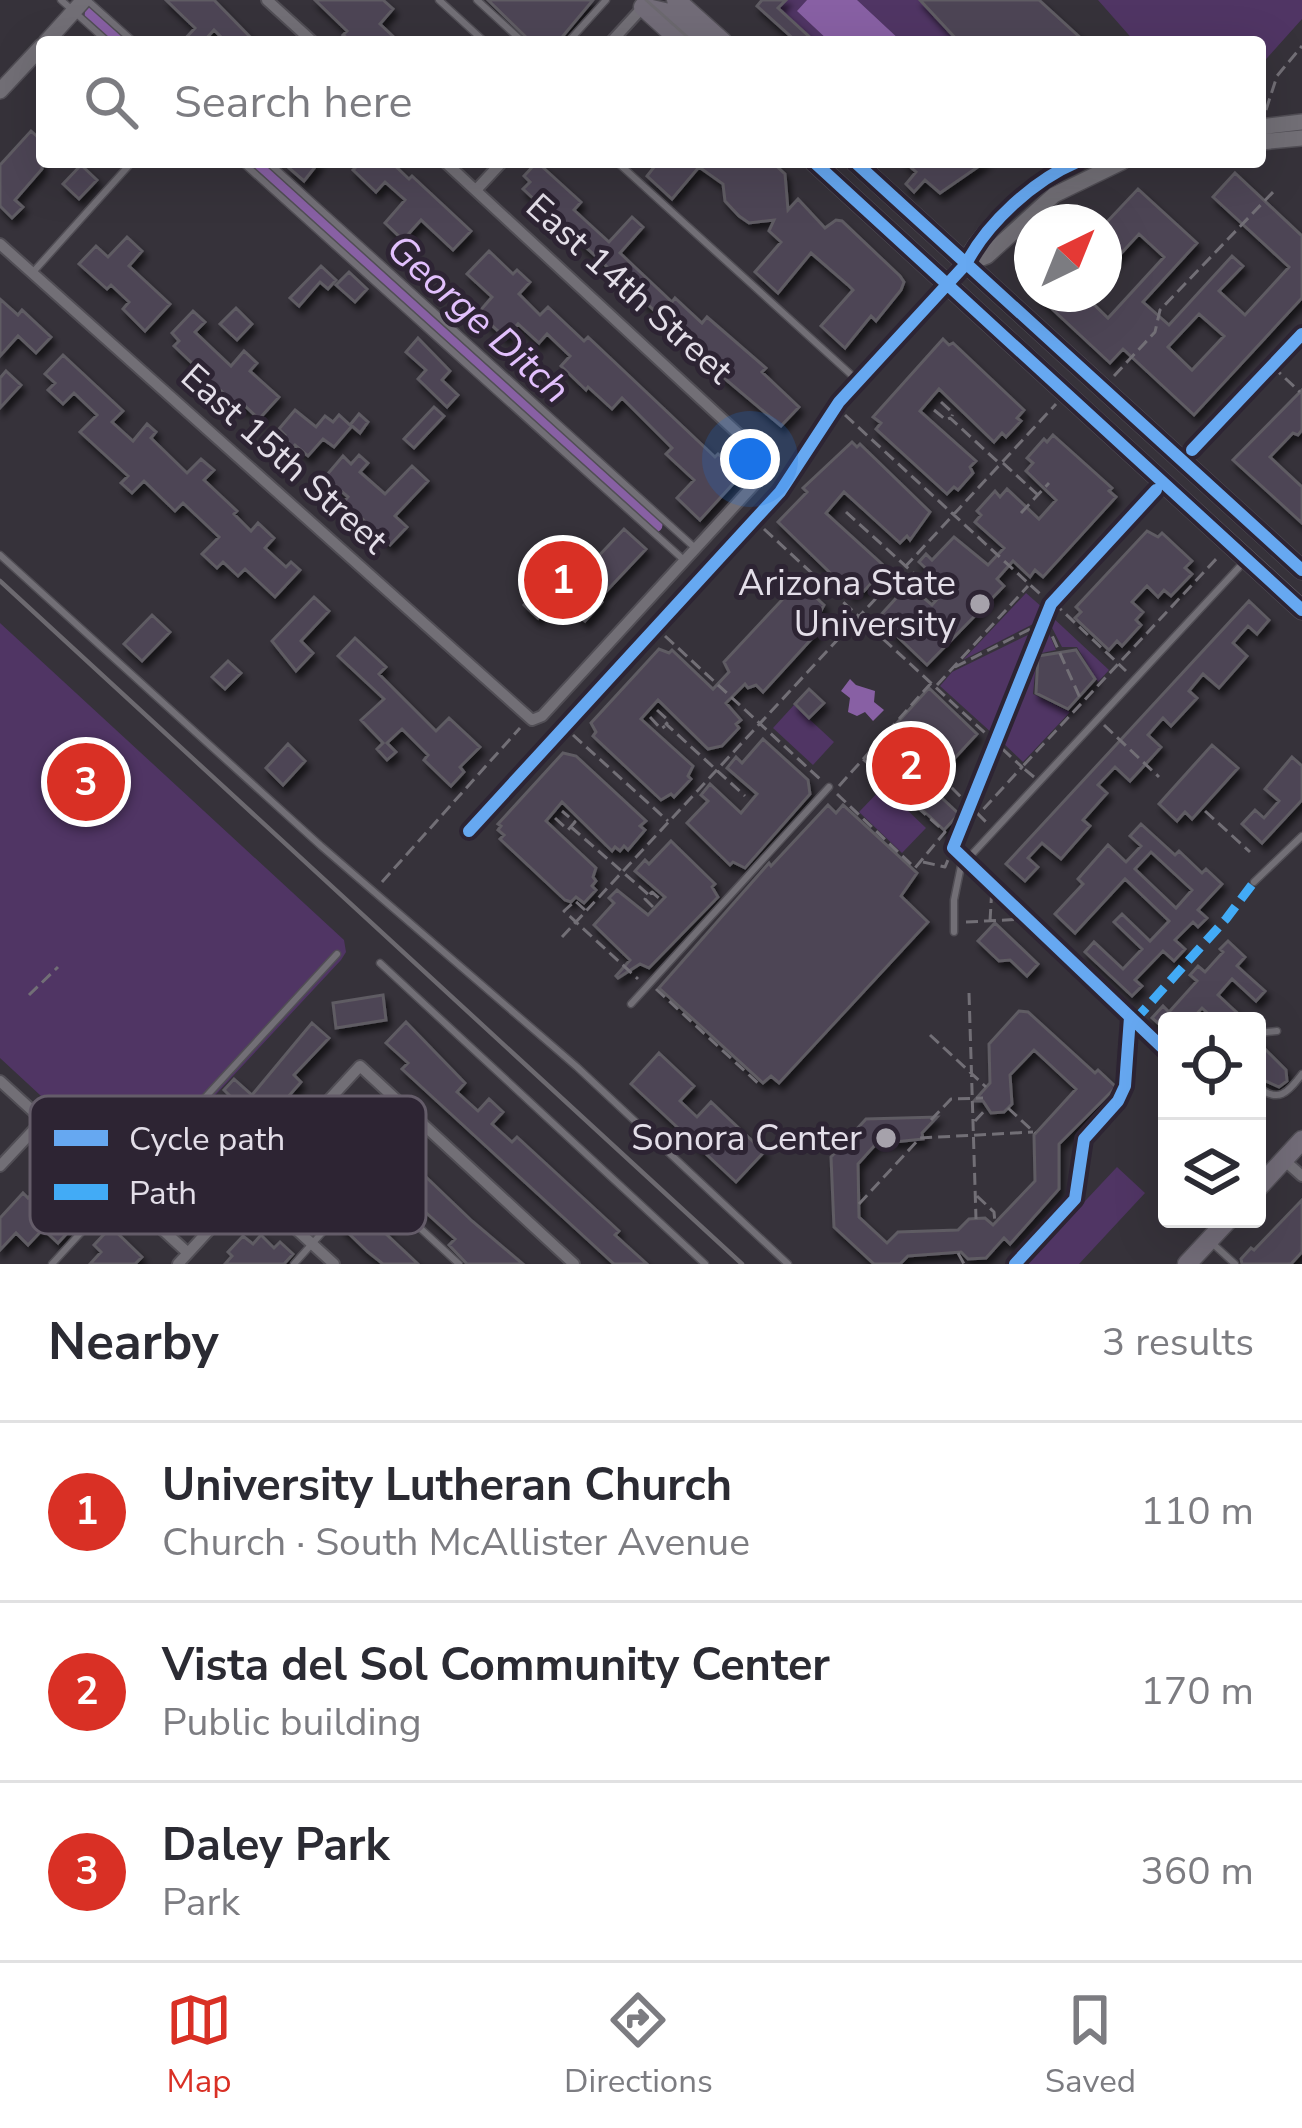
<!DOCTYPE html>
<html lang="en">
<head>
<meta charset="utf-8">
<style>
	body { margin:0; font-family:"Nunito Sans",sans-serif; background:#f7f7f7; color:#2b2b33 }
	.controls { position:absolute; right:36px; bottom:36px; display:grid; overflow:hidden; border-radius:12px; box-shadow:0 12px 48px #0002 }
	.controls button { width:108px; height:108px; display:grid; place-items:center; padding:0; border:0; border-bottom:3px solid #e1e1e2; background:#fff; color:#2b2b33; font:60px sans-serif }
	.compass { position:absolute; left:1014px; top:204px; width:108px; height:108px; border-radius:50%; background:#fff; box-shadow:0 12px 48px #0002; rotate:43deg }
	.you { position:absolute; left:750px; top:459px; width:42px; height:42px; margin:-30px; border:9px solid #fff; border-radius:50%; background:#1a73e8; box-shadow:0 0 0 18px #1a73e833 }
	.badge { display:grid; place-items:center; width:78px; height:78px; border-radius:50%; background:#d93025; color:#fff; font-size:39px; font-weight:700 }
	.pin { position:absolute; translate:-50% -50%; border:6px solid #fff; box-shadow:0 3px 12px #0006 }
	.list { margin:0; padding:0; list-style:none }
	h2 { display:flex; justify-content:space-between; align-items:center; height:156px; margin:0; padding:0 48px; font-size:51px }
	h2 small { font-size:39px; font-weight:400; color:#7c7c81 }
	.list li { display:grid; grid-template-columns:78px 1fr auto; gap:36px; align-items:center; box-sizing:border-box; height:180px; padding:0 48px; border-top:3px solid #e1e1e2 }
	.list b { display:block; font-size:45px; white-space:nowrap }
	.list p { margin:0; font-size:39px; white-space:nowrap; color:#7c7c81 }
	.list em { font-size:39px; font-style:normal; color:#7c7c81 }
	.icon { flex:none; width:66px; height:66px; fill:none; stroke:currentColor; stroke-width:2; stroke-linecap:round; stroke-linejoin:round }
	.map { position:relative; flex:none; width:1302px; height:1264px; overflow:hidden }
	.search { position:absolute; background:#fff; box-shadow:0 12px 48px #0002; left:36px; right:36px; top:36px; height:132px; display:flex; align-items:center; gap:30px; box-sizing:border-box; padding:0 42px; border-radius:12px; color:#7c7c81; font-size:45px }
	.sheet { height:696px; background:#fff }
	nav { display:flex; justify-content:space-around; align-items:center; box-sizing:border-box; height:168px; border-top:3px solid #e1e1e2; background:#fff; font-size:33px; color:#7c7c81 }
	nav a { display:grid; justify-items:center; gap:6px }
	nav .on { color:#d93025 }
	.map>svg:first-child { display:block }
	.green { fill:#503564 }
	.water { fill:#8860a4 }
	.lines { fill:none; stroke-linecap:round; stroke-linejoin:round }
	.canal { stroke:#8860a4; stroke-width:15 }
	.building { fill:#4e4455; stroke:#5f5c63; stroke-width:3; fill-rule:evenodd; filter:url(#shadow) }
	.lane-casing { stroke:#514e55; stroke-width:9 }
	.street-casing { stroke:#514e55; stroke-width:14 }
	.secondary-casing { stroke:#514e55; stroke-width:18 }
	.primary-casing { stroke:#514e55; stroke-width:21 }
	.path { stroke:#726f76; stroke-width:3; stroke-dasharray:12 6; stroke-linecap:butt }
	.lane { stroke:#726f76; stroke-width:6 }
	.street { stroke:#726f76; stroke-width:10 }
	.secondary { stroke:#726f76; stroke-width:15 }
	.primary { stroke:#726c78; stroke-width:18 }
	.tram { stroke:#6c696f; stroke-width:3 }
	.rail { stroke:#6c696f; stroke-width:4.5 }
	.quiet { stroke:#42abf6; stroke-width:9; stroke-dasharray:18 9; stroke-linecap:butt }
	.cycleway-casing { stroke:#2d2433; stroke-width:20 }
	.cycleway { stroke:#66a8f1; stroke-width:12 }
	.poi-dot { fill:#a6a2ab; stroke:#2d2433; stroke-width:4.5 }
	.labels { text-anchor:middle; dominant-baseline:central; stroke-width:10; stroke-linejoin:round; paint-order:stroke }
	.street-label { font-size:36px; fill:#e3dee8; stroke:#2d2433 }
	.poi-label { font-size:36px; fill:#e3dee8; stroke:#2d2433; text-anchor:end }
	.water-label { font-size:39px; font-style:italic; fill:#e2c0fd; stroke:#2d2433 }
	.key { fill:#2d2433; stroke:#645c69; stroke-width:3 }
	.key-label { font-size:33px; fill:#e3dee8 }
</style>
</head>
<body>
<div class="map">
<svg width="1302" height="1264" viewBox="0 0 1302 1264">
	<defs>
		<filter id="shadow"><feDropShadow dx="3.5" dy="6" stdDeviation="3" flood-color="#0009"/></filter>
	</defs>
	<rect width="100%" height="100%" fill="#36323a"/>
	<path class="green" d="M786,0H920L957,40L815,42L778,8Z
		M1098,0H1302V19L1260,66V42H1135Z
		M1026,593L1043,608L1037,622L963,660Z
		M1050,615L1109,670L1098,682L1077,647H1062L1048,620Z
		M0,623L344,940L346,952L341,960L134,1182L0,1058Z
		M1045,624L1056,650L1037,654L1033,694L1070,712L1023,762L1001,741Z
		M1036,631L993,734L940,686L952,672Z
		M794,705L834,742L813,765L773,728Z
		M883,787L926,828L902,853L859,812Z
		M1117,1167L1145,1193L1079,1264H1026Z"/>
	<path class="water" d="M807,0H857L902,42H830L797,11Z
		M850,679L856,685L875,691L874,702L884,710L873,721L865,712L857,716L848,712L850,698L841,691Z"/>
	<g class="lines">
		<path class="canal" d="M92,14L123,42
			M256,162L655,525"/>
	</g>
	<path class="building" d="M166,0H214L255,42H226L214,30L203,42H182L195,28Z
		M315,0H383L393,9L380,24L399,42H352L343,35L347,31Z
		M488,0H593L558,42H531Z
		M762,0H786L778,8L815,42H797L757,6Z
		M920,0H1039L1085,42H959Z
		M31,131L42,141V169L15,200L23,207L12,218L0,206V165Z
		M294,162H319L304,181L289,168Z
		M361,162H391L409,179L412,176L471,231L453,250L421,220L403,240L385,223L405,200L385,182L376,192L353,170Z
		M537,162L581,202L574,210L609,242L632,217L643,227L620,253L672,302L675,298L702,323L707,317L766,368L762,372L799,407L781,426L718,373L721,369L697,348L692,353L682,344L686,340L523,189L530,182L524,176Z
		M658,162H772L785,174L788,210L798,199L825,228L836,220L842,221L900,276L904,282L901,290L876,321L871,316L845,348L821,326L853,290L848,285L811,253L778,293L755,272L781,242L769,231L774,220L749,223L739,216L725,201L723,184L699,167L672,199L647,176Z
		M905,162H985L940,193L925,180L914,192L906,184L916,172Z
		M81,165L97,180L79,199L63,184Z
		M1235,173L1302,236V298L1194,415L1123,349L1110,363L1036,294H1083L1108,318L1164,257L1139,234L1104,272V225L1138,189L1197,243L1143,302L1169,325L1232,256L1243,266L1219,291L1245,315L1289,267L1213,197ZM1199,314L1224,336L1192,370L1168,347Z
		M127,237L142,251L129,266L170,304L145,331L123,309L129,302L111,285L107,289L79,264L96,246L108,257Z
		M489,251L513,274L517,270L530,282L519,294L540,315L548,307L584,341L588,337L715,457L718,454L741,475L700,520L677,498L694,480L666,454L672,448L622,398L612,409L588,387L586,390L561,366L570,356L547,334L539,343L518,324L506,338L478,313L492,297L467,274Z
		M321,266L336,280L328,289L320,282L299,306L290,298Z
		M349,272L367,289L355,302L336,285Z
		M0,299L18,315L22,310L51,337L36,353L18,336L0,356Z
		M236,308L252,324L237,340L220,324Z
		M193,311L205,322L195,332L231,366L244,351L257,363L250,371L279,397L259,419L244,405L240,409L174,346L179,341L172,333Z
		M418,338L450,371L442,380L458,395L447,407L418,379L426,370L406,352Z
		M943,339L949,345L953,343L1024,410L1017,418L1021,421L1006,437L1002,433L994,442L939,389L920,411L976,461L970,467L973,473L958,490L954,487L947,494L876,429L881,423L873,417Z
		M63,355L123,411L112,422L133,441L147,424L156,432L151,438L187,473L201,459L214,470L204,480L237,511L234,514L251,531L258,523L274,538L265,548L286,567L291,562L300,570L275,597L245,569L238,576L223,562L217,568L202,554L219,537L183,503L175,511L144,481L132,493L121,483L128,476L80,432L97,415L74,393L63,404L48,390L55,383L45,374Z
		M6,371L21,385L0,408V378Z
		M1302,390V430L1298,435L1293,433L1270,457L1302,487V523L1233,460Z
		M434,407L444,416L414,448L404,439Z
		M295,410L316,427L325,416L333,422L339,415L350,425L359,414L368,422L360,433L352,426L334,447L323,439L308,456L295,445L290,451L279,442L285,435L279,429Z
		M1053,435L1112,488L1109,491L1116,497L1043,577L1035,570L1030,577L1013,561L997,579L1004,586L927,665L878,618L898,596L890,588L900,578L932,605L947,588L919,562L926,554L932,560L954,537L988,565L1004,548L975,522L981,515L977,511L995,491L1000,497L1007,489L1039,519L1056,500L1026,471L1033,463L1027,458L1044,439L1047,442Z
		M852,442L857,447L860,444L930,512L910,540L907,536L900,543L844,492L826,513L882,564L876,570L880,574L864,591L859,588L853,595L778,522L807,492L803,488Z
		M359,455L368,463L360,472L385,494L412,466L428,481L395,516L407,527L390,545L355,512L351,516L340,506L348,497L325,477L343,456L351,464Z
		M624,529L646,549L599,599L602,602L585,621L558,596L538,618L524,605L561,565L577,579Z
		M1147,531L1158,537L1162,533L1192,561L1185,568L1192,574L1171,596L1164,590L1158,597L1147,586L1132,602L1143,612L1136,620L1141,625L1122,646L1117,641L1109,650L1075,618L1081,612L1076,607Z
		M794,587L805,593L808,590L824,605L818,616L826,623L763,692L756,685L748,688L745,684L726,703L741,720L736,724L739,728L722,746L708,749L658,700L641,719L693,766L688,776L691,779L674,797L671,794L661,800L593,736L596,732L591,723L659,649L669,653L672,650L713,689L729,672L724,662Z
		M314,597L329,611L301,641L313,653L296,671L272,641Z
		M1249,601L1269,620L1257,634L1248,626L1233,643L1247,656L1219,688L1203,674L1189,691L1197,698L1171,726L1163,718L1148,735L1161,747L1154,755L1130,781L1115,767L1098,785L1107,793L1083,820L1090,826L1061,859L1042,843L1028,858L1038,867L1025,881L1006,864Z
		M152,615L170,632L142,661L124,644Z
		M355,638L386,667L379,674L436,731L449,718L480,747L460,767L464,772L451,786L424,760L428,755L402,729L387,743L396,752L387,760L377,749L383,743L361,720L384,699L338,656Z
		M1076,650L1095,679L1068,709L1036,693L1038,656Z
		M228,661L241,673L225,689L212,677Z
		M929,688L977,734L929,786L959,814L944,830L866,757Z
		M809,689L824,703L809,718L795,704Z
		M763,739L808,780L810,794L745,868L733,862L730,865L687,823L708,801L701,795L710,784L741,813L757,794L727,768L736,757L742,763Z
		M288,744L305,761L283,785L266,768Z
		M1212,745L1238,768L1192,819L1185,812L1177,821L1159,804Z
		M563,753L576,756L646,821L640,826L645,830L628,850L624,846L620,851L615,847L612,851L562,802L546,821L596,868L593,877L596,881L592,886L596,890L584,903L576,897L571,902L565,900L500,839L504,835L498,830L501,826L498,824Z
		M1292,757L1302,766V800L1262,843L1242,824L1255,810L1264,818L1279,801L1265,789Z
		M828,805L836,813L843,805L917,873L901,896L928,922L779,1083L771,1076L763,1083L659,988L769,863L771,866Z
		M1141,824L1175,855L1179,851L1202,873L1206,869L1222,884L1198,910L1207,918L1198,927L1193,922L1175,940L1185,949L1174,961L1163,951L1135,980L1142,986L1132,996L1085,952L1094,942L1123,969L1142,949L1114,922L1122,914L1150,941L1169,921L1125,879L1075,933L1055,914L1083,884L1078,879L1108,845L1126,862L1141,846L1130,836ZM1151,852L1192,890L1176,908L1135,869Z
		M671,841L715,884L712,887L718,897L649,968L640,964L618,978L616,976L630,960L594,925L614,903L609,898L617,890L648,915L665,897L635,871L645,860L649,864Z
		M995,923L1038,964L1027,976L1010,960L999,961L978,941Z
		M1228,941L1245,957L1237,966L1265,991L1256,1001L1232,979L1218,995L1246,1021H1216L1202,1008L1190,1021H1167V1031L1152,1018L1163,1006L1169,1012L1197,981L1190,975L1198,966L1205,972L1223,952L1220,949Z
		M383,995L386,1020L336,1028L333,1003Z
		M1019,1011L1028,1012L1095,1073L1098,1070L1116,1087L1059,1144V1189L1010,1244L1004,1238L986,1258L968,1259L961,1252L908,1256L900,1264H874L834,1227L831,1157L866,1119L937,1117L922,1133L923,1139L876,1144L858,1164L859,1217L887,1243L898,1232L958,1230L969,1219L985,1218L993,1225L1035,1181L1034,1135L1076,1089L1034,1050L1010,1075L1012,1104L1004,1112L991,1113L983,1101H974L990,1083L989,1044Z
		M406,1022L465,1083L457,1092L478,1111L489,1099L503,1112L492,1124L512,1142L517,1137L619,1231L615,1235L647,1264H614L402,1069L408,1063L386,1043Z
		M312,1023L329,1038L294,1075L301,1082L239,1153L182,1209L145,1174L165,1153L190,1177L207,1158L192,1144L235,1101L224,1090L234,1079L252,1095Z
		M1257,1041L1286,1070L1287,1081L1279,1087L1257,1077Z
		M659,1053L694,1086L680,1101L697,1117L711,1102L764,1152L736,1182L631,1084Z
		M402,1154L472,1221L523,1264H467L449,1245L455,1239L389,1179L396,1172L391,1167Z
		M55,1170L68,1182L75,1175L98,1197L84,1212L63,1192L47,1209L69,1231L58,1243L43,1229L28,1245L16,1233L0,1250V1218L23,1193L28,1198Z
		M1302,1200V1252L1291,1264H1242L1241,1259L1251,1248L1254,1250Z
		M355,1210L362,1217L368,1210L389,1229L385,1233L418,1264H383L368,1252L340,1225Z
		M111,1227L142,1257L135,1264H90L101,1252L94,1245Z
		M261,1235L274,1248L280,1242L293,1254L284,1264H225L232,1256L228,1252L243,1236L253,1244Z"/>
	<g class="lines">
		<g class="lane-casing">
			<path id="lane" d="M61,0L108,42
				M87,0L134,42
				M439,0L485,42
				M477,0L523,42
				M568,42L606,0
				M242,162L685,561
				M268,162L694,547
				M617,162L857,380
				M34,271L132,162
				M0,555L321,846L577,1067L788,1264
				M1254,882L1302,836
				M954,932V900L961,866L1244,562
				M380,963L705,1264
				M631,1004L829,787
				M1257,1033L1277,1031
				M1257,1086C1278,1104 1288,1093 1302,1074
				M369,1181L459,1264
				M1212,1243L1235,1264
				M52,1264L337,954
				M294,1264L420,1123"/>
		</g>
		<g class="street-casing">
			<path id="street" d="M267,0L313,42
				M611,42L643,7
				M476,190L502,162
				M0,244L532,720L542,716L762,476L770,463L445,162
				M469,831L780,492L839,402L947,284
				M0,1081L188,1253
				M1284,1160L1302,1176
				M0,1166L43,1120
				M250,1187L334,1264
				M178,1264L360,1066L574,1264"/>
		</g>
		<g class="secondary-casing">
			<path id="secondary" d="M46,42L84,0
				M0,91L42,46
				M1260,127L1302,122
				M1260,142L1302,138
				M966,264L987,256L1054,195L1122,162
				M947,284C959,271 966,260 975,246C998,213 1040,178 1077,162"/>
		</g>
		<g class="primary-casing">
			<path id="primary" d="M676,0L723,42
				M643,7L673,14L705,42
				M643,7L682,42
				M814,162L1302,610
				M855,162L1302,570
				M1257,1189L1302,1140
				M1187,1264L1229,1219"/>
		</g>
		<path class="path" d="M1266,110L1277,76L1302,46
			M1057,210L1070,222
			M1299,338L1302,341
			M1272,366L1300,392
			M1114,376L1155,332L1160,310L1276,189
			M941,402L953,413L952,416
			M934,410L946,420L950,418L999,463
			M845,415L1051,604
			M1003,463L1038,495
			M846,512L931,589
			M1021,513L1049,483
			M764,529L1022,767L978,815
			M934,600L928,594L933,586L942,593
			M1053,602L1126,671
			M1045,620L1081,700
			M665,636L821,780
			M955,667L1044,622
			M937,685L1028,586
			M657,710L669,721L666,724L745,796
			M650,717L661,729L665,726
			M1104,725L1159,777
			M573,735L668,821
			M939,775L989,825
			M1034,777L1022,767L1218,557
			M839,786L932,682
			M837,794L915,868L945,832L863,759
			M1205,811L1250,852
			M555,818L568,830L575,822L562,811
			M571,827L649,895
			M923,862L945,867L953,848
			M382,882L520,728
			M653,907L645,899L652,892L660,899
			M585,910L575,901L564,911L638,979
			M990,921L992,887
			M966,922L1026,919
			M562,937L1056,404
			M656,989L761,1086
			M969,993L976,1219
			M29,995L58,967
			M930,1035L986,1087
			M1008,1108L1035,1133
			M931,1120L951,1099L983,1098
			M975,1121L986,1109
			M120,1170L125,1159V1137
			M977,1196L994,1212L995,1223
			M859,1204L920,1138L1033,1132
			M958,1253L964,1264"/>
		<use href="#lane" class="lane"/>
		<use href="#street" class="street"/>
		<use href="#secondary" class="secondary"/>
		<use href="#primary" class="primary"/>
		<path class="tram" d="M646,0L693,42
			M824,162L1302,598"/>
		<path class="rail" d="M0,581L742,1264"/>
		<path class="quiet" d="M1134,1021L1226,919L1254,882"/>
		<g class="cycleway-casing">
			<path id="cycleway" d="M814,162L1302,610
				M855,162L1302,570
				M1192,450L1302,334
				M1156,490L1051,604L953,848L1167,1052
				M469,831L780,492L839,402L966,264C987,223 1034,180 1077,162
				M1015,1264L1075,1199L1084,1139L1118,1101L1125,1086L1130,1017"/>
		</g>
		<use href="#cycleway" class="cycleway"/>
	</g>
	<g class="poi-dot">
		<circle cx="980" cy="604" r="12"/>
		<circle cx="886" cy="1138" r="12"/>
	</g>
	<g class="labels">
		<g class="street-label">
			<text transform="translate(629 289) rotate(42)">East 14th Street</text>
			<text transform="translate(284 459) rotate(42)">East 15th Street</text>
		</g>
		<g class="poi-label">
			<text x="956" y="583">Arizona State<tspan x="956" dy="41">University</tspan></text>
			<text x="862" y="1138">Sonora Center</text>
		</g>
		<g class="water-label">
			<text transform="translate(478 319) rotate(42)">George Ditch</text>
		</g>
	</g>
	<rect x="30" y="1096" width="396" height="138" rx="18" class="key"/>
	<rect x="54" y="1130" width="54" height="16" fill="#66a8f1"/>
	<rect x="54" y="1184" width="54" height="16" fill="#42abf6"/>
	<g class="key-label">
		<text x="129" y="1150">Cycle path</text>
		<text x="129" y="1204">Path</text>
	</g>
</svg>
<div class="controls">
<button><svg class="icon" aria-label="locate" viewBox="0 0 24 24"><circle cx="12" cy="12" r="6"/><path d="M12 2v4M12 18v4M2 12h4M18 12h4"/></svg></button>
<button><svg class="icon" aria-label="layers" viewBox="0 0 24 24"><path d="M12 4l9 5-9 5-9-5zM3 14l9 5 9-5"/></svg></button>
</div>
<svg class="compass" viewBox="-18 -18 36 36"><path d="M0-13l5 13h-10z" fill="#e53935"/><path d="M0 13l5-13h-10z" fill="#7c7c81"/></svg>
<div class="you"></div>
<div class="pin badge" style="left:563px;top:580px">1</div>
<div class="pin badge" style="left:911px;top:766px">2</div>
<div class="pin badge" style="left:86px;top:782px">3</div>
<div class="search"><svg class="icon" aria-label="search" viewBox="0 0 24 24"><circle cx="10" cy="10" r="6"/><path d="M15 15l6 6"/></svg>Search here</div>
</div>
<section class="sheet">
<h2>Nearby<small>3 results</small></h2>
<ul class="list">
<li><span class="badge">1</span><div><b>University Lutheran Church</b><p>Church · South McAllister Avenue</p></div><em>110 m</em></li>
<li><span class="badge">2</span><div><b>Vista del Sol Community Center</b><p>Public building</p></div><em>170 m</em></li>
<li><span class="badge">3</span><div><b>Daley Park</b><p>Park</p></div><em>360 m</em></li>
</ul>
</section>
<nav>
<a class="on"><svg class="icon" aria-label="map" viewBox="0 0 24 24"><path d="M3 6l6-2 6 2 6-2v14l-6 2-6-2-6 2zM9 4v14M15 6v14"/></svg>Map</a>
<a><svg class="icon" aria-label="directions" viewBox="0 0 24 24"><path d="M12 3l9 9-9 9-9-9zM9 14v-3h6M13 9l2 2-2 2"/></svg>Directions</a>
<a><svg class="icon" aria-label="saved" viewBox="0 0 24 24"><path d="M7 4h10v16l-5-4-5 4z"/></svg>Saved</a>
</nav>
</body>
</html>
